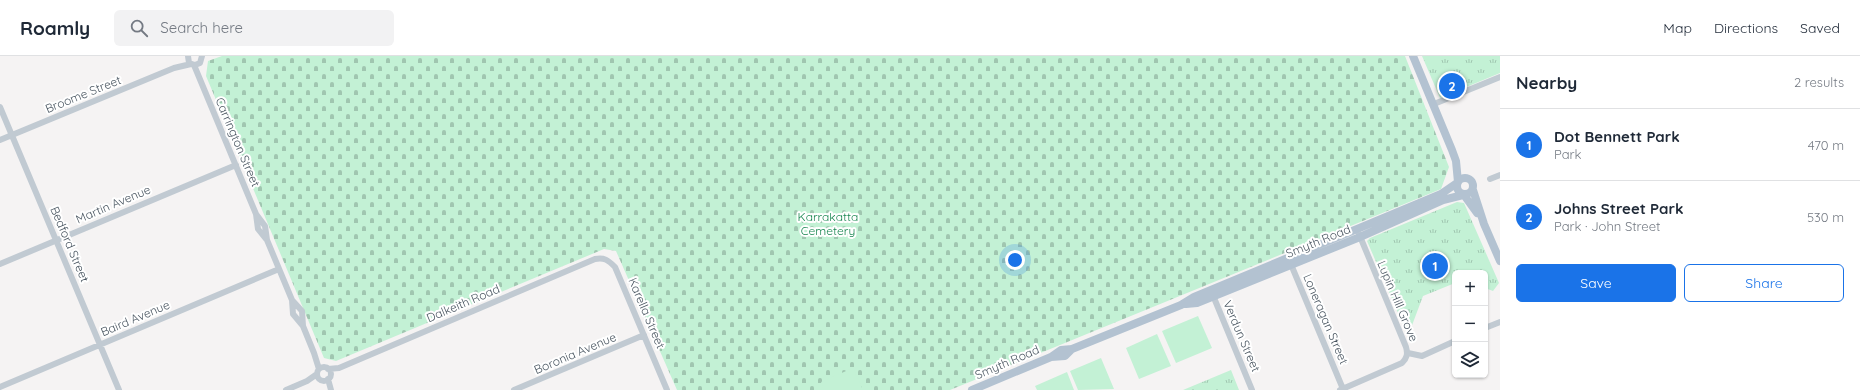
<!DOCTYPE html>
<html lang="en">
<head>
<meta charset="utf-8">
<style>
	body { margin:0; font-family:Quicksand,sans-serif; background:#f2f2f3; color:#1f2937 }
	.controls { position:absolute; right:12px; bottom:12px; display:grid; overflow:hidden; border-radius:6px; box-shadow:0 1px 3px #0004 }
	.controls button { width:36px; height:36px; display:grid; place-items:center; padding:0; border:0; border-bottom:1px solid #e0e1e3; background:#fff; color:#1f2937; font:20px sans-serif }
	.you { position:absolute; left:1015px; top:204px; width:14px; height:14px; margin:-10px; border:3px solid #fff; border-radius:50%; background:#1a73e8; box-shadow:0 0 0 6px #1a73e833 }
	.badge { display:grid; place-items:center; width:26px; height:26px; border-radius:50%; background:#1a73e8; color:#fff; font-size:13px; font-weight:700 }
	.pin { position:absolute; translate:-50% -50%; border:2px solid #fff; box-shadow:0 1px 4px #0006 }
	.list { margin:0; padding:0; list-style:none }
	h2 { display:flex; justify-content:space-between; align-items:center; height:52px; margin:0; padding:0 16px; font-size:17px }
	h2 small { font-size:13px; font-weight:400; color:#747a83 }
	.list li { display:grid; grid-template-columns:26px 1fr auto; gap:12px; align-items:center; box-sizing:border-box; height:72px; padding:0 16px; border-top:1px solid #e0e1e3 }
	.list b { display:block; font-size:15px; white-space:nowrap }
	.list p { margin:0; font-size:13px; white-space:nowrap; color:#747a83 }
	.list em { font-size:13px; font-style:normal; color:#747a83 }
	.actions { display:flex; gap:8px; padding:12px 16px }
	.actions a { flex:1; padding:9px 0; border:1px solid #1a73e8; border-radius:6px; text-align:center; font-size:14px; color:#1a73e8 }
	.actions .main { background:#1a73e8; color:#fff }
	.icon { flex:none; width:22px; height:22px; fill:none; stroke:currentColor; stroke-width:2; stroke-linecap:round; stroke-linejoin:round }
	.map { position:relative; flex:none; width:1500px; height:334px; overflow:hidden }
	header { display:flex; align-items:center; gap:24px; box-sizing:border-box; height:56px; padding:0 20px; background:#fff; border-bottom:1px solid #e0e1e3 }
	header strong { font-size:19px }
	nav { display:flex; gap:22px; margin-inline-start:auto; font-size:14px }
	.search { width:280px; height:36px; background:#f2f2f3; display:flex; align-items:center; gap:10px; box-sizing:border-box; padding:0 14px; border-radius:6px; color:#747a83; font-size:15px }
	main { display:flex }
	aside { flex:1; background:#fff }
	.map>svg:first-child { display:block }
	.grass { fill:url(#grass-tufts) }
	.cemetery { fill:url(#cemetery-stones) }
	.garden { fill:#c3f1d5 }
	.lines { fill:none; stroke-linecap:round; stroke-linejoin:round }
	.minor { stroke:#c1cad2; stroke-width:6 }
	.major { stroke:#b3c2d1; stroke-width:8 }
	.labels { text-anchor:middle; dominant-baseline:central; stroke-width:4; stroke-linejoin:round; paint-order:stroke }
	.street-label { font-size:12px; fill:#4a5661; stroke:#fff }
	.park-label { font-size:12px; fill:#17864f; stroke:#fff }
</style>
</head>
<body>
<header>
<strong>Roamly</strong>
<div class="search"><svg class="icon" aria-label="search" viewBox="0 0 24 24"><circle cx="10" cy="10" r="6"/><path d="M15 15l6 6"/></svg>Search here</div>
<nav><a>Map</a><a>Directions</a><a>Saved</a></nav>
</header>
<main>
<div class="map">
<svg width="1500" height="334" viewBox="0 0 1500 334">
	<defs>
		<pattern id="grass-tufts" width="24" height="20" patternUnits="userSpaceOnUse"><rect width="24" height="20" fill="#c3f1d5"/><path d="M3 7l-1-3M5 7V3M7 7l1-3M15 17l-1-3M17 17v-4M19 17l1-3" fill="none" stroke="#a0c6b0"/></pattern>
		<pattern id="cemetery-stones" width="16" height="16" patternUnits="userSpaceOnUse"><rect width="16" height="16" fill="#c3f1d5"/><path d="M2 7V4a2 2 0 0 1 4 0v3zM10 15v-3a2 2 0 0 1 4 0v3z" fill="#a0c6b0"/></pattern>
	</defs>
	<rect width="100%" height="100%" fill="#f5f3f3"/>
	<path class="grass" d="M1422,0H1500V17L1440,42Z
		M1457,146L1464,147L1499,227L1493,235L1485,232V217H1455V227L1423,240L1408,280L1367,185L1370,182Z
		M1231,314L1239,334H1183Z"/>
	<path class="cemetery" d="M222,0H1405L1449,111L1441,133L950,334H677L616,195L604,193L336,305L324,302L206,20L208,5Z"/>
	<path class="garden" d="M1198,260L1212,292L1176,307L1162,275Z
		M1157,278L1171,310L1139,323L1126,292Z
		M1101,302L1114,333L1078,334L1070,315Z
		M853,312L863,334H824L821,326Z
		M1067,316L1074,334H1037L1035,330Z"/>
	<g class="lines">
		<path class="minor" d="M188,0L189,7L195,9L200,7L202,0
			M194,9L256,158L265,170L267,184L292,244L293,258L303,270L314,297L319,313
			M1434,48L1500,21
			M0,51L119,334
			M0,84L174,12L191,8
			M1490,123L1500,119
			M256,158L258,173L266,183
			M1290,206L1343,333
			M0,208L236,109
			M1212,237L1252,334
			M292,244L302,255L303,270
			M1485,272L1500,266
			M1408,297L1422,300L1455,285
			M317 318a7 7 0 1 1 14 0a7 7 0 1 1-14 0Z
			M328,313L339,312L595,203C604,201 608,204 615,211L667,334
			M328,323L331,334
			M0,331L279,213
			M286,334L307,325L317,318
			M514,334L644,279
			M1340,334L1402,307C1407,302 1408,298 1406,291L1359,178"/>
		<path class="major" d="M1413,0L1452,94L1456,105L1458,126
			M1457 130a8 8 0 1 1 16 0a8 8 0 1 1-16 0Z
			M1473,134L1484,168L1500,205
			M1464,139L1477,157
			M1186,248L1197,247L1360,181L1443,144L1463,139
			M1051,301L1065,300L1072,293
			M972,334L1051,301L1061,294L1072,293L1181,249L1194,241L1441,138L1457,127"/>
	</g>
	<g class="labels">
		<g class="street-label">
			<text transform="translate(83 38) rotate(-22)">Broome Street</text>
			<text transform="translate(238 86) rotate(67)">Carrington Street</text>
			<text transform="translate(113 148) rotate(-23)">Martin Avenue</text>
			<text transform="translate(1318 185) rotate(-22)">Smyth Road</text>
			<text transform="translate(70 188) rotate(67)">Bedford Street</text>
			<text transform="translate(1398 245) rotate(67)">Lupin Hill Grove</text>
			<text transform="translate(463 247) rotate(-23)">Dalkeith Road</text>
			<text transform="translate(647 257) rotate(67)">Karella Street</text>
			<text transform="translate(135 262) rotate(-23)">Baird Avenue</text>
			<text transform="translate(1326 263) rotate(67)">Loneragan Street</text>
			<text transform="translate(1242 280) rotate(67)">Verdun Street</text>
			<text transform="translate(575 297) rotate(-23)">Boronia Avenue</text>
			<text transform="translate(1007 306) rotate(-23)">Smyth Road</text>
		</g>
		<g class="park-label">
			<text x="828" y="160">Karrakatta<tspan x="828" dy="14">Cemetery</tspan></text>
		</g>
	</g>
</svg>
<div class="controls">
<button>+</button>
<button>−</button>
<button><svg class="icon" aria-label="layers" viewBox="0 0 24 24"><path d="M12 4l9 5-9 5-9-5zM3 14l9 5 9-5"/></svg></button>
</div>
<div class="you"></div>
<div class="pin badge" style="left:1435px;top:210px">1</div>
<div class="pin badge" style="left:1452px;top:30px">2</div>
</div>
<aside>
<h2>Nearby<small>2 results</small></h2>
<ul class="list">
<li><span class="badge">1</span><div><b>Dot Bennett Park</b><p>Park</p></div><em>470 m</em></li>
<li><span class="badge">2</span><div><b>Johns Street Park</b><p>Park · John Street</p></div><em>530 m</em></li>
</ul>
<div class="actions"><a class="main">Save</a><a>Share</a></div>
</aside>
</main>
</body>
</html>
